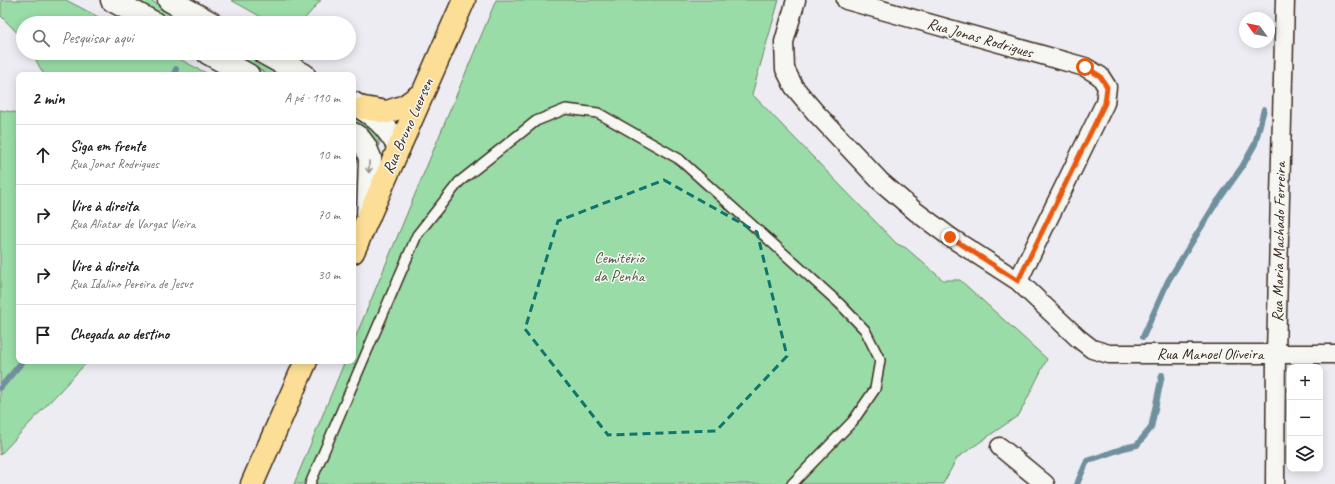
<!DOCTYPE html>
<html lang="pt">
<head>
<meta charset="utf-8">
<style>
	body { margin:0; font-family:Caveat,sans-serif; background:#f2f2f2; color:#202124 }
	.controls { position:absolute; right:12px; bottom:12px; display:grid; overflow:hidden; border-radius:8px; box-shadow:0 2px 10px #0003 }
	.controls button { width:36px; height:36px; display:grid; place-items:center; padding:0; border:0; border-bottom:1px solid #e0e0e0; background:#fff; color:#202124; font:20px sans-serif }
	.compass { position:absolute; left:1239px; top:12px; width:36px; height:36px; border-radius:50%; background:#fff; box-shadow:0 2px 10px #0003; rotate:303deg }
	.stop { position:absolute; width:12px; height:12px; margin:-9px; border:3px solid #ea580c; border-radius:50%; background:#fff }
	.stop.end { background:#ea580c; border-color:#fff; box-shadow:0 1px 4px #0008 }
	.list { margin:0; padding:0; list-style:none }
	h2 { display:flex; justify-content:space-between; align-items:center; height:52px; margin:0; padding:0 16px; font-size:17px }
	h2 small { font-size:13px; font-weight:400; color:#757577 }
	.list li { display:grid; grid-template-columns:26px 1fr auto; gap:12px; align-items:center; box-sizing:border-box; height:60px; padding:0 16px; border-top:1px solid #e0e0e0 }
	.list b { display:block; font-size:15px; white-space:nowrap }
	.list p { margin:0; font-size:13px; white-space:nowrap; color:#757577 }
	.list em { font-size:13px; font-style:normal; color:#757577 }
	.icon { flex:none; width:22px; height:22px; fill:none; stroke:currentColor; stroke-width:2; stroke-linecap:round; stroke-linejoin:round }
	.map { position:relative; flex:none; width:1335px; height:484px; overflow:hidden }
	.search { position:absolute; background:#fff; box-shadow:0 2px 10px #0003; left:16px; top:16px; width:340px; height:44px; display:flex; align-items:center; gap:10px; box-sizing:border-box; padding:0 14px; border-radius:22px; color:#757577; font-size:15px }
	.panel { position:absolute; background:#fff; box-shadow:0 2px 10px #0003; left:16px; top:72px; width:340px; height:292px; border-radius:8px }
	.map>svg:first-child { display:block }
	.green { fill:#99dca7; stroke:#6a8362 }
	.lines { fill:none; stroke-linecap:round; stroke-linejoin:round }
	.stream { stroke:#6f909e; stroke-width:6 }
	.service-casing { stroke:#3b2a1e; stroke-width:12 }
	.minor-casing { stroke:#3b2a1e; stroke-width:21 }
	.secondary-casing { stroke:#3b2a1e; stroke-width:25 }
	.primary-casing { stroke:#3b2a1e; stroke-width:25 }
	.service { stroke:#f6f6f2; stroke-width:9 }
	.minor { stroke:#f6f6f2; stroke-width:18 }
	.secondary { stroke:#f6f6f2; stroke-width:22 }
	.primary { stroke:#fcde96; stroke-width:22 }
	.oneway { stroke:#989088 }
	.route { stroke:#ea580c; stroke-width:5 }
	.marked { fill:none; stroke:#0f766e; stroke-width:3; stroke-dasharray:8 5; stroke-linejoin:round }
	.labels { text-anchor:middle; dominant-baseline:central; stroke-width:3; stroke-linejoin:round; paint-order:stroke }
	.street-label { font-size:16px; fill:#3b2a1e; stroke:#f6f6f2 }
	.park-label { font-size:16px; fill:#525640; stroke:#f6f6f2 }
</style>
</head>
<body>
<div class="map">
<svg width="1335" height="484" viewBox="0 0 1335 484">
	<rect width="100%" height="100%" fill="#edecf3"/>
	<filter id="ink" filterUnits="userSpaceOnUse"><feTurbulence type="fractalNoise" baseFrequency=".025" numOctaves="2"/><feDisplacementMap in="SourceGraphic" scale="8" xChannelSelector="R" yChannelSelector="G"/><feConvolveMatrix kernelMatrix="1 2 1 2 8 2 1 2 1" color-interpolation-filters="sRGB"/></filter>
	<g filter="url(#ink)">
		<path class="green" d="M1,0H66L110,23H23V39L1,16Z
			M132,0H150L192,23H174Z
			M231,0H321L301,23H272Z
			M496,0H779L752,94L897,244L906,248L943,280H960L1047,359L1019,415L957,458L943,484H294L345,361H353V343Z
			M32,53H168L210,75H44Z
			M229,53H247L287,75H269Z
			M0,110L19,113V361H88L0,455Z
			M353,111L377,131L379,138V147L376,150L364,129L353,121Z"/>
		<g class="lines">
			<path class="stream" d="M174,75L176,69
				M1143,337L1168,281L1213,208L1242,167L1255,144L1264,109
				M0,388L23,361
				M1077,484L1087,461L1124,448L1137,445L1151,428L1162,375"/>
			<g class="service-casing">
				<path id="service" d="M310,484L417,235L459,182L536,121L566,109L598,113L679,159L840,304L865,330L880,360L875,389L853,421L792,484"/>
			</g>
			<g class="minor-casing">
				<path id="minor" d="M796,0L784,42L785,69L794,87L815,112L880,181L915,211L950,237L1018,281L1078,338L1092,349L1109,354H1335
					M846,0L1085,67L1100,76L1107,87L1105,103L1018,281
					M1000,447L1045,484
					M1275,484L1276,354L1285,0"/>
			</g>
			<g class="secondary-casing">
				<path id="secondary" d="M112,0L154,23
					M169,0L211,23
					M208,53L248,75
					M264,53L304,75
					M353,103C376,116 385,124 399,147
					M353,134L359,138L365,146L370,158L368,218"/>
			</g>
			<g class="primary-casing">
				<path id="primary" d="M364,108L387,112L405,106L423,93
					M353,252L464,0
					M252,484L306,361"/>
			</g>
			<use href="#service" class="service"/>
			<use href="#minor" class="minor"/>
			<use href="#secondary" class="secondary"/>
			<use href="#primary" class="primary"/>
		</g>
		<defs><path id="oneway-shaft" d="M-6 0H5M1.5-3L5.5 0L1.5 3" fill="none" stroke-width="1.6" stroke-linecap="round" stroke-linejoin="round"/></defs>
		<use class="oneway" href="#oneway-shaft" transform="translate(369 167) rotate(91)"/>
	</g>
	<g class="lines" filter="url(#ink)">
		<path class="route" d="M950,237L1018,281L1105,103L1107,87L1100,76L1085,67"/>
	</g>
	<path class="marked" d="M664,180L757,232L787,356L716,431L608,435L525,329L558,221Z"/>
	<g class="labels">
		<g class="street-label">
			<text transform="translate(980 38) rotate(16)">Rua Jonas Rodrigues</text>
			<text transform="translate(408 126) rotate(-66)">Rua Bruno Luersen</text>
			<text transform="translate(1279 242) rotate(-89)">Rua Maria Machado Ferreira</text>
			<text x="1210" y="354">Rua Manoel Oliveira</text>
		</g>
		<g class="park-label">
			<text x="619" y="258">Cemitério<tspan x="619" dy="18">da Penha</tspan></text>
		</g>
	</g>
</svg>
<div class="controls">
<button>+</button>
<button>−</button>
<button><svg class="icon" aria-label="layers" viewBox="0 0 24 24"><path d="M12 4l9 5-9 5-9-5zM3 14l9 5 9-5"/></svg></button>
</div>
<svg class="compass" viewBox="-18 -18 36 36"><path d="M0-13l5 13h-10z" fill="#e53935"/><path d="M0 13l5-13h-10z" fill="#757577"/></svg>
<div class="stop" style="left:1085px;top:67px"></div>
<div class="stop end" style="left:950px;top:237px"></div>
<div class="search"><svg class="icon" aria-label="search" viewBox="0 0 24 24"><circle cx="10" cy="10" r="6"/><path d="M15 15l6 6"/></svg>Pesquisar aqui</div>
<section class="panel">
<h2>2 min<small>A pé · 110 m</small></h2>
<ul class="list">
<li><svg class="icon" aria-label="ahead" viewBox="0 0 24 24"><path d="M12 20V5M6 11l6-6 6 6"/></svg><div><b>Siga em frente</b><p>Rua Jonas Rodrigues</p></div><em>10 m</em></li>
<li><svg class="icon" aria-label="right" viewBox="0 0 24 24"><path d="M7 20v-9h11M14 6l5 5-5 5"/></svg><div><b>Vire à direita</b><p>Rua Aliatar de Vargas Vieira</p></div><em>70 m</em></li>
<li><svg class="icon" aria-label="right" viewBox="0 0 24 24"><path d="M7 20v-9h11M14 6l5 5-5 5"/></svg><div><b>Vire à direita</b><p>Rua Idalino Pereira de Jesus</p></div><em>30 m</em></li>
<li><svg class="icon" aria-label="arrive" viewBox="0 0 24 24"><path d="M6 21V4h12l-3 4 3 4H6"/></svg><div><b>Chegada ao destino</b></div></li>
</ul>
</section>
</div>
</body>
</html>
